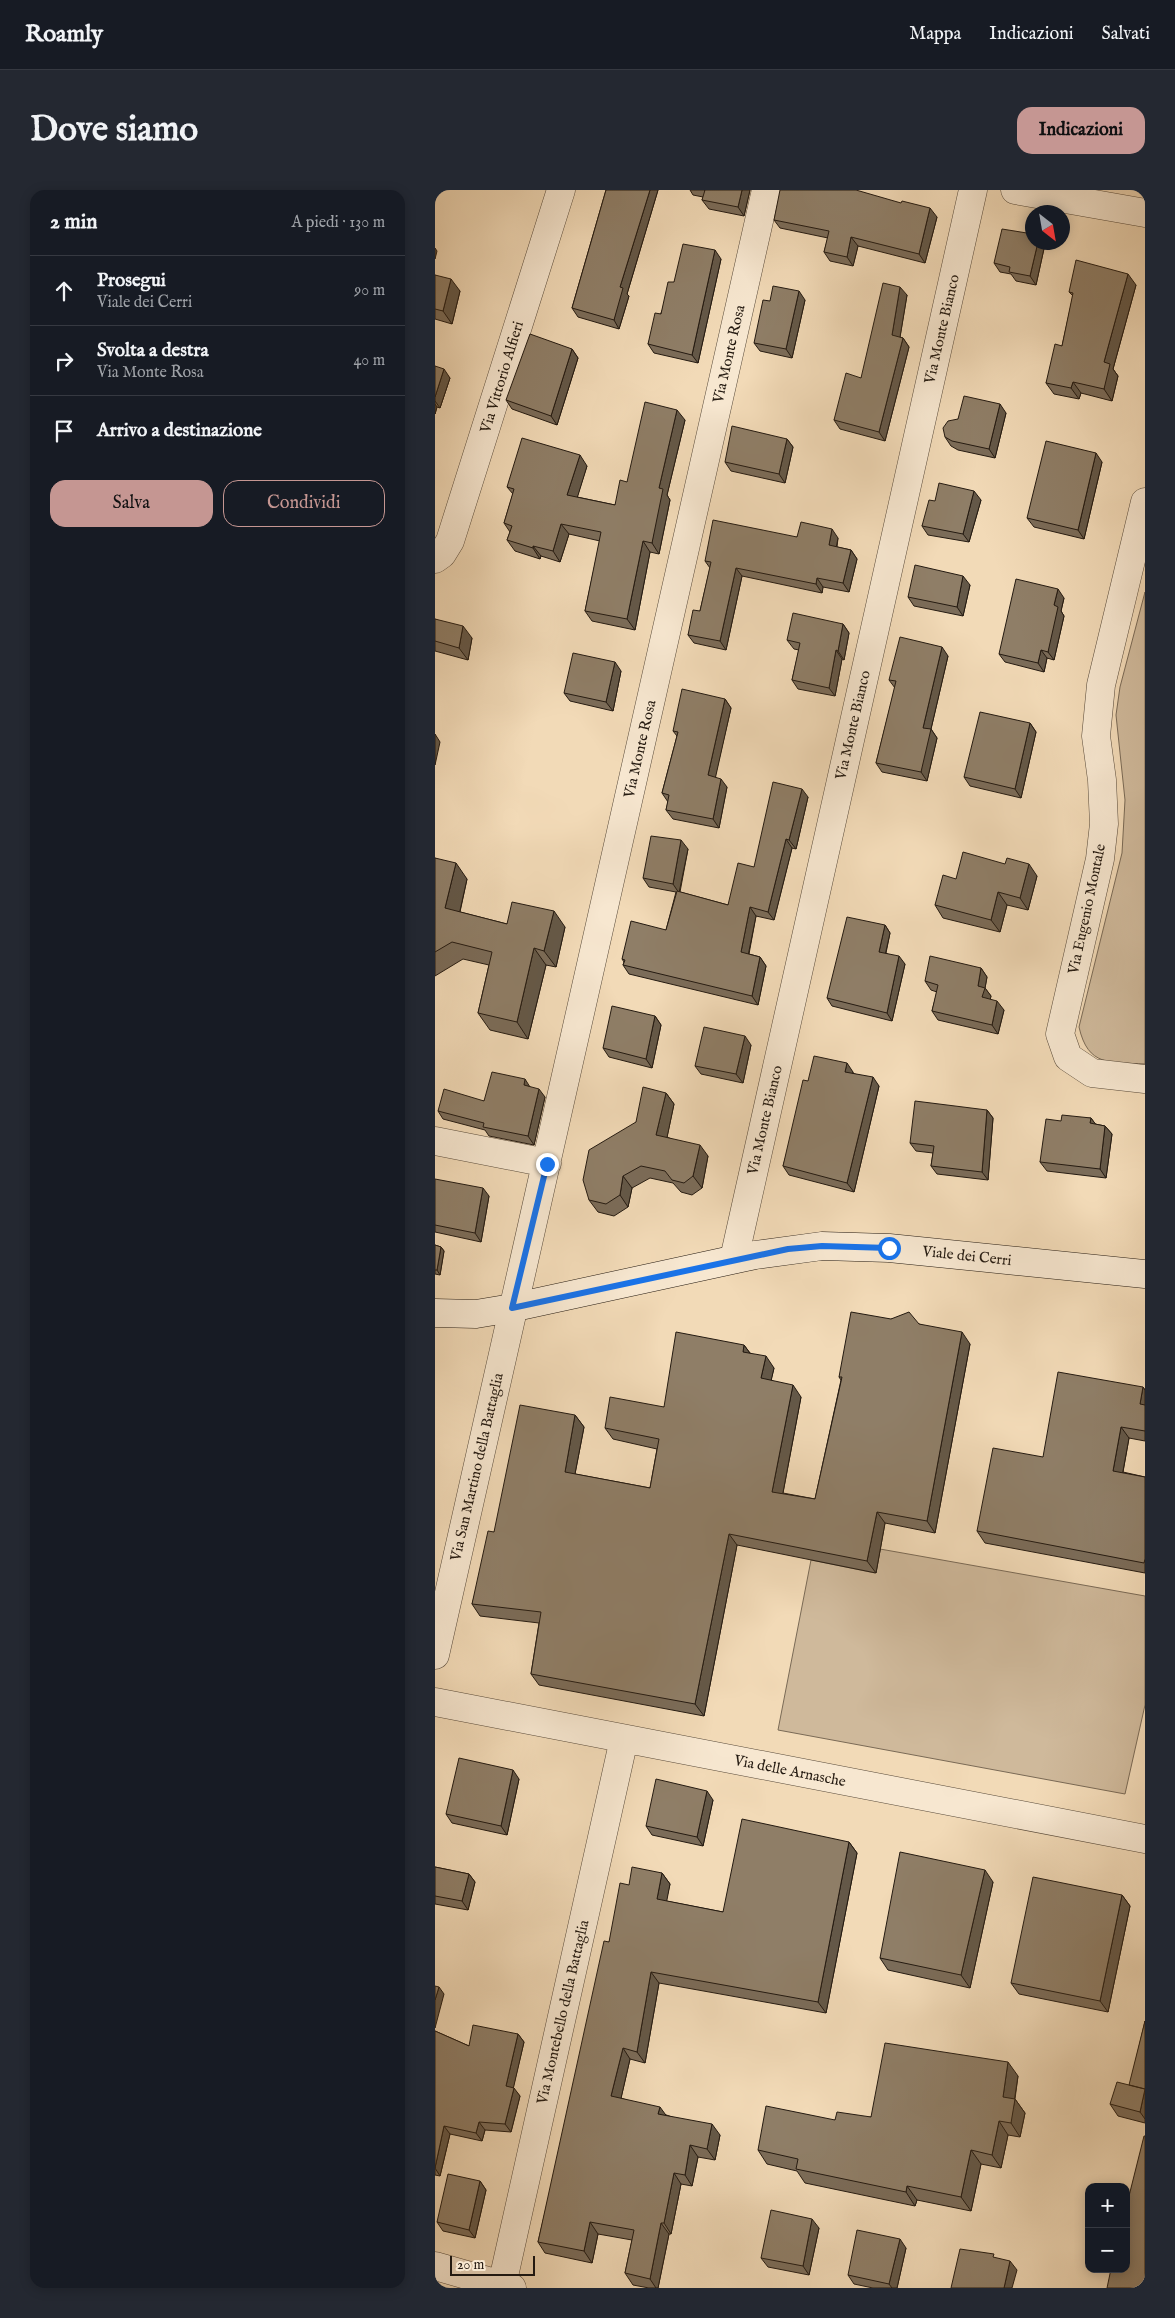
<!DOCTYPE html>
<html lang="it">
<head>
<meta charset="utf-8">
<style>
	body { margin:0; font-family:"IM FELL English",serif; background:#242831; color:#f1f3f6 }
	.controls { position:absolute; right:15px; bottom:15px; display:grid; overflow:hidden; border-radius:10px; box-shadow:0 2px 12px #0003 }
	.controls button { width:45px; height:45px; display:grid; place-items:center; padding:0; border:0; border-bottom:1px solid #363941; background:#171b24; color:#f1f3f6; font:25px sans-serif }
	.compass { position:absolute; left:590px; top:15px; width:45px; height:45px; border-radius:50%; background:#171b24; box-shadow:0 2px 12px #0003; rotate:149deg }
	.scale { position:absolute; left:15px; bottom:12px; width:85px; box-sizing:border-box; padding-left:5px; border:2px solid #241a11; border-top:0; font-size:14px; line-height:18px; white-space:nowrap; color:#241a11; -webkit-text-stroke:4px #f7e7d0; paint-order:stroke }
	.stop { position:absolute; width:15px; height:15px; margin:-11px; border:4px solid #1a73e8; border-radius:50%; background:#fff }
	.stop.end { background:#1a73e8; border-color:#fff; box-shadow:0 1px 5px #0008 }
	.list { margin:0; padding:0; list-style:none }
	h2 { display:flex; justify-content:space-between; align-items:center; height:65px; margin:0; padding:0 20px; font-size:21px }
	h2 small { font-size:16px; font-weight:400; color:#9ea1a6 }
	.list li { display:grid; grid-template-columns:32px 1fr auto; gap:15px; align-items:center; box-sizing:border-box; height:70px; padding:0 20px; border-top:1px solid #363941 }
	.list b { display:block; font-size:19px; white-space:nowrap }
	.list p { margin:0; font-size:16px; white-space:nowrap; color:#9ea1a6 }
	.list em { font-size:16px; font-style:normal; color:#9ea1a6 }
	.actions { display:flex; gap:10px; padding:15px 20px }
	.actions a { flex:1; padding:11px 0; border:1px solid #c59692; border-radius:15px; text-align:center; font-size:18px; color:#c59692 }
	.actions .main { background:#c59692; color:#111 }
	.icon { flex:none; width:28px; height:28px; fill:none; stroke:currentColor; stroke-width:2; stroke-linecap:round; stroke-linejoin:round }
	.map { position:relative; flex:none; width:710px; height:2098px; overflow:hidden; border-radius:15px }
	header { display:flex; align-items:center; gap:30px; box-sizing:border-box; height:70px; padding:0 25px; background:#171b24; border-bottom:1px solid #363941 }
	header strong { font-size:24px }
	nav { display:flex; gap:28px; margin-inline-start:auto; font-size:18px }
	.intro { display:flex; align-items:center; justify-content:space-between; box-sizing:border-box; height:120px; padding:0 30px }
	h1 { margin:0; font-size:35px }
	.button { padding:12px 22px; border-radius:15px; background:#c59692; color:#111; font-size:18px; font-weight:700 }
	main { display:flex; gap:30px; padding:0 30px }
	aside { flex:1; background:#171b24; border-radius:15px; box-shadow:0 2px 12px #0003 }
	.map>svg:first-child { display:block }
	.green { fill:#cfb99b; stroke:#7a6a56 }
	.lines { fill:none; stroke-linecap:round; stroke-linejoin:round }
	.street-casing { stroke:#584a3a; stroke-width:29 }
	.secondary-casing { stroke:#241a11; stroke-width:29 }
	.street { stroke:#f7e7d0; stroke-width:28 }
	.secondary { stroke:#f7e7d0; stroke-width:28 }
	.wall { fill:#7b6c59; stroke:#241a11 }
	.shaded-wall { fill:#645848; stroke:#241a11 }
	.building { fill:#8f7e67; stroke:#241a11 }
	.route { stroke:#1a73e8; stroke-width:6 }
	.labels { text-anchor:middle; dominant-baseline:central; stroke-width:4.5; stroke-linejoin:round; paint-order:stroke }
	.street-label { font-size:15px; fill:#241a11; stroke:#f7e7d0 }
</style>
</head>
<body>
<header>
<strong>Roamly</strong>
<nav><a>Mappa</a><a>Indicazioni</a><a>Salvati</a></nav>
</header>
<div class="intro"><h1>Dove siamo</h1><a class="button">Indicazioni</a></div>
<main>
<aside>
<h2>2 min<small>A piedi · 130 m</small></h2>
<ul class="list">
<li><svg class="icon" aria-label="ahead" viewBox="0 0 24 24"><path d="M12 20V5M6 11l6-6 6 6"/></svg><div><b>Prosegui</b><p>Viale dei Cerri</p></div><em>90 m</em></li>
<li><svg class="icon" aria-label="right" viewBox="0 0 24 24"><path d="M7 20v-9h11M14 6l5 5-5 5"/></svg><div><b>Svolta a destra</b><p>Via Monte Rosa</p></div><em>40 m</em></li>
<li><svg class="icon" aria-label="arrive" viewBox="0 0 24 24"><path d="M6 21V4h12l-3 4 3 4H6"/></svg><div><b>Arrivo a destinazione</b></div></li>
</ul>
<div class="actions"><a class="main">Salva</a><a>Condividi</a></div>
</aside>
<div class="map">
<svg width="710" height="2098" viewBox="0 0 710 2098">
	<rect width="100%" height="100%" fill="#f2dab7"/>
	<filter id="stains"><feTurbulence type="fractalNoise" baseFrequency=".004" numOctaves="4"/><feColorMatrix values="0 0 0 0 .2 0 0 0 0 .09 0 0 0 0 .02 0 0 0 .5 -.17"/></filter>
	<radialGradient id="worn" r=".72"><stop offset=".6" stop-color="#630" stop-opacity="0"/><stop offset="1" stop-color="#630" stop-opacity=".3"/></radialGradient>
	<path class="green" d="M710,402V874C675,872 653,877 644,837L687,663L690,610L681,525L685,497Z
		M445,1359L710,1406V1515L690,1604L343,1540L376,1370L440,1383Z"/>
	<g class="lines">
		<g class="street-casing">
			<path id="street" d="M580,0L710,23
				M710,312L666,495L661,546L667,590L669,634L665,669L625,844L633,867L657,883L710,889
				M0,369L7,364L15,351L126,0
				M0,951L112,973
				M299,1069L538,0
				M0,1465L331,0
				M0,1512L710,1649
				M0,2076L77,2098
				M67,2095L189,1549"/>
		</g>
		<g class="secondary-casing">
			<path id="secondary" d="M0,1123L41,1124L71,1119L320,1065L387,1056L454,1058L710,1084"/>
		</g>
		<use href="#street" class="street"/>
		<use href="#secondary" class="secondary"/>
	</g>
	<path class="wall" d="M171,0H223L192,104L194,106L184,139L143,127L137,118Z
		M255,0H315L309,26L274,19L267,10L268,7L258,5Z
		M502,27L490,73L423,56L418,76L395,71L389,62L393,48L345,38L339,30Z
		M598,52H609L610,54L601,95L581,91L576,84L565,82L559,73Z
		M286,69L263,173L219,163L213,154L239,92Z
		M0,85L25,101L17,134L0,129Z
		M701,95L678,179L683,186L677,211L646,203L644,209L619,204L611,193L627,156L638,106L634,102Z
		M472,105L465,147L468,148L474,157L450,251L405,239L399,230L426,188Z
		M370,110L357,168L325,161L319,153Z
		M137,159L143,168L122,235L77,219L71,210Z
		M0,176L15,188L5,218L2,217L0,224Z
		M571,223L560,268L523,260L516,256L510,247L523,229Z
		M250,230L232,305L235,310L224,364L215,362L200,440L157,431L150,421L165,351L134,344L125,372L106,366L105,369L80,361L72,350L75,342L69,333L78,304L72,297L152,276L142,307L180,315L192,292Z
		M352,249L358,257L350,293L296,281L290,272Z
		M667,272L649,349L599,337L592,328Z
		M546,310L534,352L493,345L487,336L500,311Z
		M362,347L403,348L402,357L416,360L422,369L414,402L388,397L387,403L307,386L291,460L259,453L253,445L265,421L275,378L270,371Z
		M535,395L528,426L479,416L473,407Z
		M629,408L626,421L629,426L619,470L612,468L609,482L570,472L564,464Z
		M0,429L37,448L33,470L0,461Z
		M408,434L414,443L409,470L407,469L400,506L363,499L357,490L364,460L359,459L352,450Z
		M513,466L496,539L502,548L492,591L447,582L441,573L460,498L454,490Z
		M186,481L178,521L135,511L129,503Z
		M290,509L296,518L280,587L292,597L284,638L238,629L231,620L233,612L227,603L242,546L238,541Z
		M595,533L601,542L586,608L535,596L529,587Z
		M373,607L361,659L357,658L339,730L321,726L314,764L325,767L331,776L323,815L194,784L188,775L189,772L187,769L231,740L241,702L214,697L208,688L253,659L245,702L293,715L319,677Z
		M0,668L32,689L25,722L72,734L130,737L121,777L111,775L93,849L55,840L43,823L54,775L28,769L0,786Z
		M602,686L593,720L572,715L565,742L508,728L500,715L521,689Z
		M450,735L455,743L451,763L470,774L457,831L397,816L392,808Z
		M546,778L552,787L550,798L556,806L555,809L569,820L563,844L503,830L497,821L502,802L496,800L490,791Z
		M220,826L226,835L217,878L174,867L168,858Z
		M316,855L308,893L266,884L260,876Z
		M418,882V883L444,896L419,1002L354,985L348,976L373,891Z
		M95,897L110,907L99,955L54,946L50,940L8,929L3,921L49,911Z
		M231,903L239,914L232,947L273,966L267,998L257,1005L246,1002L238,993L215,988L197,998L193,1017L179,1026L163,1022L154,1010L201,932Z
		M552,920L558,928L553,990L502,984L496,976L498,963L481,961L475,953Z
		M656,928L660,934L670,936L677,944L671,988L612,981L605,972L626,931Z
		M0,991L54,1006L46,1052L0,1042Z
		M0,1055L6,1057L9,1061L5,1085L0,1084Z
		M456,1129L484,1134L535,1154L500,1343L450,1333L441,1383L302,1355L269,1526L104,1495L96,1484L104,1433L45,1426L37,1414L59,1342L140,1225L149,1237L140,1284L215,1298L222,1259L178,1249L170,1238L229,1217L309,1155L315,1163L339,1178L336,1190L366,1207L348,1303L380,1309L406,1190L404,1187Z
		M708,1197L710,1200V1251L694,1248L688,1282L710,1287V1383L550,1353L542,1341L608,1267Z
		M84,1589L72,1645L17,1633L11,1624Z
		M278,1610L268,1656L217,1645L211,1636Z
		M414,1652L422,1663L391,1823L224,1793L210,1873L195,1869L186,1908L285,1945L280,1970L263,1967L257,1996L246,1994L236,2044H234L223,2098H214L198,2095L190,2083L197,2050L163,2044L157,2073L110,2063L103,2052L174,1752L194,1695L227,1683L235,1694L231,1711L288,1722Z
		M0,1677L34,1684L40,1692L33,1720L0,1714Z
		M558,1692L535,1798L453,1780L445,1768Z
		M687,1705L695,1716L673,1822L584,1804L576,1793Z
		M710,1831V1933L683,1926L675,1914L695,1895Z
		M0,1841L34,1856L83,1844L89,1852L78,1898L85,1906L76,1942L50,1940L47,1951L15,1944L5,1986L0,1985Z
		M583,1886L580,1909L590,1923L585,1947L573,1945L566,1978L546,1974L536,2021L482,2010L480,2016L370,1993L362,1981L332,1974L323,1960L400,1930L436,1927Z
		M45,1991L51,2000L40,2048L8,2041L2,2032Z
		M384,2038L374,2085L333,2077L326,2068Z
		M471,2058L462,2098H438L419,2094L413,2085Z"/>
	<path class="shaded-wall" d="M215,0H223L192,104L194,106L184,139L179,130L185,97Z
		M307,0H315L309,26L303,17Z
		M495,18L502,27L490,73L484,64Z
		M416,47L423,56L418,76L412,67Z
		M603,52H609L610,54L601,95L595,86Z
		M0,58L2,61L0,69Z
		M280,60L286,69L263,173L257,165Z
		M693,84L701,95L678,179L683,186L677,211L669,199V172Z
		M16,89L25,101L17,134L8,121Z
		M465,97L472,105L464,153L457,145Z
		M364,101L370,110L357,168L351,159Z
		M468,148L474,157L450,251L444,242Z
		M137,159L143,168L122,235L116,226Z
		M9,179L15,188L5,218L0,211V207Z
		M638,192L646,203L644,209L636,198Z
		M0,214L2,217L0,224Z
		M565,214L571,223L560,268L554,259Z
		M242,220L250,230L232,305L235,310L224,364L217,353L224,298Z
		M352,249L358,257L350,293L344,284Z
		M661,263L667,272L649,349L643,340Z
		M145,265L152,276L140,315L132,305Z
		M539,301L546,310L534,352L528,344Z
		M126,334L134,344L125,372L118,361Z
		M397,339L403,348L400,364L394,355Z
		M208,351L215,362L200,440L192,429Z
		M98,356L106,366L105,369L98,358Z
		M416,360L422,369L414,402L408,393Z
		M301,378L307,386L291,460L285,451Z
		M528,386L535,395L528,426L522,417Z
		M382,388L388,397L387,403L381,394Z
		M623,399L629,408L626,421L629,426L619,470L613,462L619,415Z
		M408,434L414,443L409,470L403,461Z
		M28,436L37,448L33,470L24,458Z
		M507,457L513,466L496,539L502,548L492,591L486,582L488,538Z
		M401,460L407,469L400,506L394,498Z
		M606,460L612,468L609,482L603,473Z
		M180,472L186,481L178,521L171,512Z
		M290,509L296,518L279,594L273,585Z
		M595,533L601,542L586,608L580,599Z
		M0,544L5,552L0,575Z
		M286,589L292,597L284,638L278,629Z
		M367,599L373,607L361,659L354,650Z
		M351,649L357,658L339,730L333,722Z
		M246,650L253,659L244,703L238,694Z
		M21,673L32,689L22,734L10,718Z
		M594,674L602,686L593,720L585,708Z
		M563,702L572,715L565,742L556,730Z
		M315,717L321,726L312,771L306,762Z
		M119,721L130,737L121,777L109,761Z
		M450,735L455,743L449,770L444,762Z
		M99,758L111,775L93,849L82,832Z
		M464,766L470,774L457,831L452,823Z
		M325,767L331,776L323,815L317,806Z
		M546,778L552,787L550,798L556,806L554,816L547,807L543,796Z
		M562,811L569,820L563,844L557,835Z
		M220,826L226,835L217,878L211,869Z
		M310,846L316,855L308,893L301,884Z
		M412,873L418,882L416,890L410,882Z
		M438,887L444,896L419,1002L412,993Z
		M90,889L95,897L89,895Z
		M104,899L110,907L99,955L93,946Z
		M231,903L239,914L230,957L221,945Z
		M552,920L558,928L553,990L547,982Z
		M656,928L662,936L655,933Z
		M670,936L677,944L671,988L665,979Z
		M265,955L273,966L267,998L258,986Z
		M188,986L197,998L193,1017L185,1005Z
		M48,998L54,1006L46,1052L40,1043Z
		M6,1057L9,1061L5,1085L2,1080Z
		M527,1142L535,1154L500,1343L492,1331Z
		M309,1155L317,1166L308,1162Z
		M331,1166L339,1178L334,1200L326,1188Z
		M358,1195L366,1207L346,1313L337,1302Z
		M708,1197L710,1200V1222L705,1214Z
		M140,1225L149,1237L138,1294L130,1282Z
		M686,1237L694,1248L686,1292L678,1281Z
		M442,1322L450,1333L441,1383L432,1371Z
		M294,1344L302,1355L269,1526L260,1514Z
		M78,1580L84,1589L72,1645L66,1636Z
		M272,1601L278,1610L268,1656L262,1647Z
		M414,1652L422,1663L391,1823L383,1812Z
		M550,1680L558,1692L535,1798L526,1785Z
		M227,1683L235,1694L230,1720L222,1709Z
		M34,1684L40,1692L33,1720L27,1711Z
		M687,1705L695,1716L673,1822L665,1811Z
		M216,1782L224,1793L210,1873L202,1862Z
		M4,1797L9,1804L0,1838V1810Z
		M83,1844L89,1852L77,1904L71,1896Z
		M188,1858L195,1869L184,1917L176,1906Z
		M573,1872L583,1886L578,1919L580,1909L590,1923L585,1947L576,1933L568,1907Z
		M79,1898L85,1906L76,1942L70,1934Z
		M710,1899V1929L705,1922Z
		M225,1917L233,1928L223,1924Z
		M564,1931L573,1945L566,1978L557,1965Z
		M44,1932L50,1940L47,1951L41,1943Z
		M277,1934L285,1945L280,1970L272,1959Z
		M9,1936L15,1944L5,1986L0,1978Z
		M255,1955L263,1967L257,1996L250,1985Z
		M536,1960L546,1974L536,2021L526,2007Z
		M239,1983L246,1994L236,2044L229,2033Z
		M45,1991L51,2000L40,2048L34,2040Z
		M472,1996L482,2010L480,2016L471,2002Z
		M377,2029L384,2038L374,2085L368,2076Z
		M155,2032L163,2044L157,2073L149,2061Z
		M226,2033L234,2044L223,2098H221L215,2089Z
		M465,2049L471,2058L462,2098H457L454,2094Z
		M575,2071L582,2080L577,2098H569Z"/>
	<path class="building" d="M171,0H215L185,97L188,98L179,130L137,118Z
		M269,0H307L303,17L267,10L270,0Z
		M345,0H421L466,13L467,11L495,18L484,64L416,47L412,67L389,62L394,41L339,30Z
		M567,39L598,44V52H603L595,86L574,82L575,77L559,73Z
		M248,54L280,60L257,165L213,154L220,123L226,124L233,92H239Z
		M641,70L693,84L669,172L675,174L669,199L638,192L636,198L611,193L620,154L627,156L638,103L634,102Z
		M0,85L16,89L8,121L0,119Z
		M448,93L465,97L457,145L468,148L444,242L399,230L411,183L426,188Z
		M338,96L364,101L351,159L319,153L328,110L335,111Z
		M95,144L137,159L116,226L71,210Z
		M0,176L9,179L0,207Z
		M529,206L565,214L554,259L517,251L510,247L508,238L513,231L523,229Z
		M210,212L242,220L224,298L228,299L217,353L208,351L192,429L150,421L166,342L126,334L118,361L98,356V358L72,350L77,336L69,333L79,299L72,297L87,248L145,265L132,305L180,315L185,290L192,292Z
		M297,236L352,249L344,284L290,272Z
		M611,251L661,263L643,340L592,328Z
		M504,293L539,301L528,344L487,336L494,310L500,311Z
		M278,330L362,347L366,332L397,339L394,355L416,360L408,393L382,388L381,394L301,378L285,451L253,445L258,420L265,421L276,372L270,371Z
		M480,375L528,386L522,417L473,407Z
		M581,389L623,399L619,415L623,417L613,462L606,460L603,473L564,464Z
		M358,423L408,434L403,461L401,460L394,498L357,490L365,453L352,450Z
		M0,429L28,436L24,458L0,451Z
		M465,447L507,457L488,538L496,539L486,582L441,573L461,491L454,490Z
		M138,463L180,472L171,512L129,503Z
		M247,499L290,509L273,585L286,589L278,629L231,620L234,605L227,603L243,542L238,541Z
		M545,522L595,533L580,599L529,587Z
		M338,592L367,599L354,650L351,649L333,722L315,717L306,762L325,767L317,806L188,775L190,770L187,769L196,731L231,740L242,701L293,715L303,673L319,677Z
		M216,646L246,650L238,694L208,688Z
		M528,662L570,674L572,668L594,674L585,708L563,702L556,730L500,715L508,685L521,689Z
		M0,668L21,673L10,718L72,734L77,712L119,721L109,761L99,758L82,832L43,823L57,762L17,752L0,762Z
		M412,727L450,735L444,762L464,766L452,823L392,808Z
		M495,766L546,778L543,796L550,798L547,807L562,811L557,835L497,821L503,795L490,791Z
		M177,816L220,826L211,869L168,858Z
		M269,837L310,846L301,884L260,876Z
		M379,866L412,873L410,882L438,887L412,993L348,976L368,890L373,891Z
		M57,882L90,889L89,895L104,899L93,946L48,937L49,933L3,921L9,899L49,911Z
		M208,897L231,903L221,945L265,955L258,986L249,993L237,990L230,981L206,976L188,986L185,1005L171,1014L154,1010L148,990L154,960L201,932Z
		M480,911L552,920L547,982L496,976L499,956L475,953Z
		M627,925L656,928L655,933L670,936L665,979L605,972L611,929L626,931Z
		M0,989L48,998L40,1043L0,1035Z
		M0,1055L6,1057L2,1080H0Z
		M416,1122L456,1129L474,1122L484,1134L527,1142L492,1331L442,1322L432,1371L294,1344L260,1514L96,1484L106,1422L37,1414L53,1341L59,1342L85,1215L140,1225L130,1282L215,1298L224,1249L170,1238L175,1207L229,1217L241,1142L309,1155L308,1162L331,1166L326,1188L358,1195L337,1302L380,1309L407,1187H404Z
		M623,1182L708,1197L705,1214L710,1215V1241L686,1237L678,1281L710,1287V1369L709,1373L542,1341L558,1258L608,1267Z
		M24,1568L78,1580L66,1636L11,1624Z
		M221,1589L272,1601L262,1647L211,1636Z
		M307,1629L414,1652L383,1812L216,1782L202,1862L188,1858L176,1906L225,1917L223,1924L277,1934L272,1959L255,1955L250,1985L239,1983L229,2033H226L215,2089L190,2083L199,2040L155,2032L149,2061L103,2052L169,1751L174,1752L185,1693L194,1695L197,1677L227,1683L222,1709L288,1722Z
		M465,1662L550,1680L526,1785L445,1768Z
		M0,1677L34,1684L27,1711L0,1706Z
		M598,1687L687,1705L665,1811L576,1793Z
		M0,1796L4,1797L0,1810Z
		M710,1831V1899L694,1895Z
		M38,1835L83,1844L71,1896L79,1898L70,1934L44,1932L41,1943L9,1936L0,1978V1841L34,1856Z
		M450,1853L573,1872L568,1907L580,1909L576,1933L564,1931L557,1965L536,1960L526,2007L472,1996L471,2002L361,1979L363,1969L323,1960L331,1916L400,1930L402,1922L436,1927Z
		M682,1892L710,1899L705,1922L675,1914Z
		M709,1946H710V2098H672L676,2079H691V2018Z
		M13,1984L45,1991L34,2040L2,2032Z
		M336,2020L377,2029L368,2076L326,2068Z
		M422,2040L465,2049L454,2094L413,2085Z
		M525,2059L559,2064L558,2067L575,2071L569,2098H516Z"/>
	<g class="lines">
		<path class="route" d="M112,974L77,1118L353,1059L387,1056L454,1058"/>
	</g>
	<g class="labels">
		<g class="street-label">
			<text transform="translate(507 139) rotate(-77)">Via Monte Bianco</text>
			<text transform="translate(294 164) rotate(-77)">Via Monte Rosa</text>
			<text transform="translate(67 187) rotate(-73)">Via Vittorio Alfieri</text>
			<text transform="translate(418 535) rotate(-77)">Via Monte Bianco</text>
			<text transform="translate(205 559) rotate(-77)">Via Monte Rosa</text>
			<text transform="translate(652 719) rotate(-78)">Via Eugenio Montale</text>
			<text transform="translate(330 930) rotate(-77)">Via Monte Bianco</text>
			<text transform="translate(532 1066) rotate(6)">Viale dei Cerri</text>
			<text transform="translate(42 1277) rotate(-77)">Via San Martino della Battaglia</text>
			<text transform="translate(355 1581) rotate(11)">Via delle Arnasche</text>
			<text transform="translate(128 1822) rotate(-77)">Via Montebello della Battaglia</text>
		</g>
	</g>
	<rect width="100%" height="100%" filter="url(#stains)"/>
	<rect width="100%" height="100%" fill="url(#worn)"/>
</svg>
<div class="controls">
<button>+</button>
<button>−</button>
</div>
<svg class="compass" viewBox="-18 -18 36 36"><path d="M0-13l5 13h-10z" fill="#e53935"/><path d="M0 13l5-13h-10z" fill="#9ea1a6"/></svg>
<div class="scale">20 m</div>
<div class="stop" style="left:454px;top:1058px"></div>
<div class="stop end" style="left:112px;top:974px"></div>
</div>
</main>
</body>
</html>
